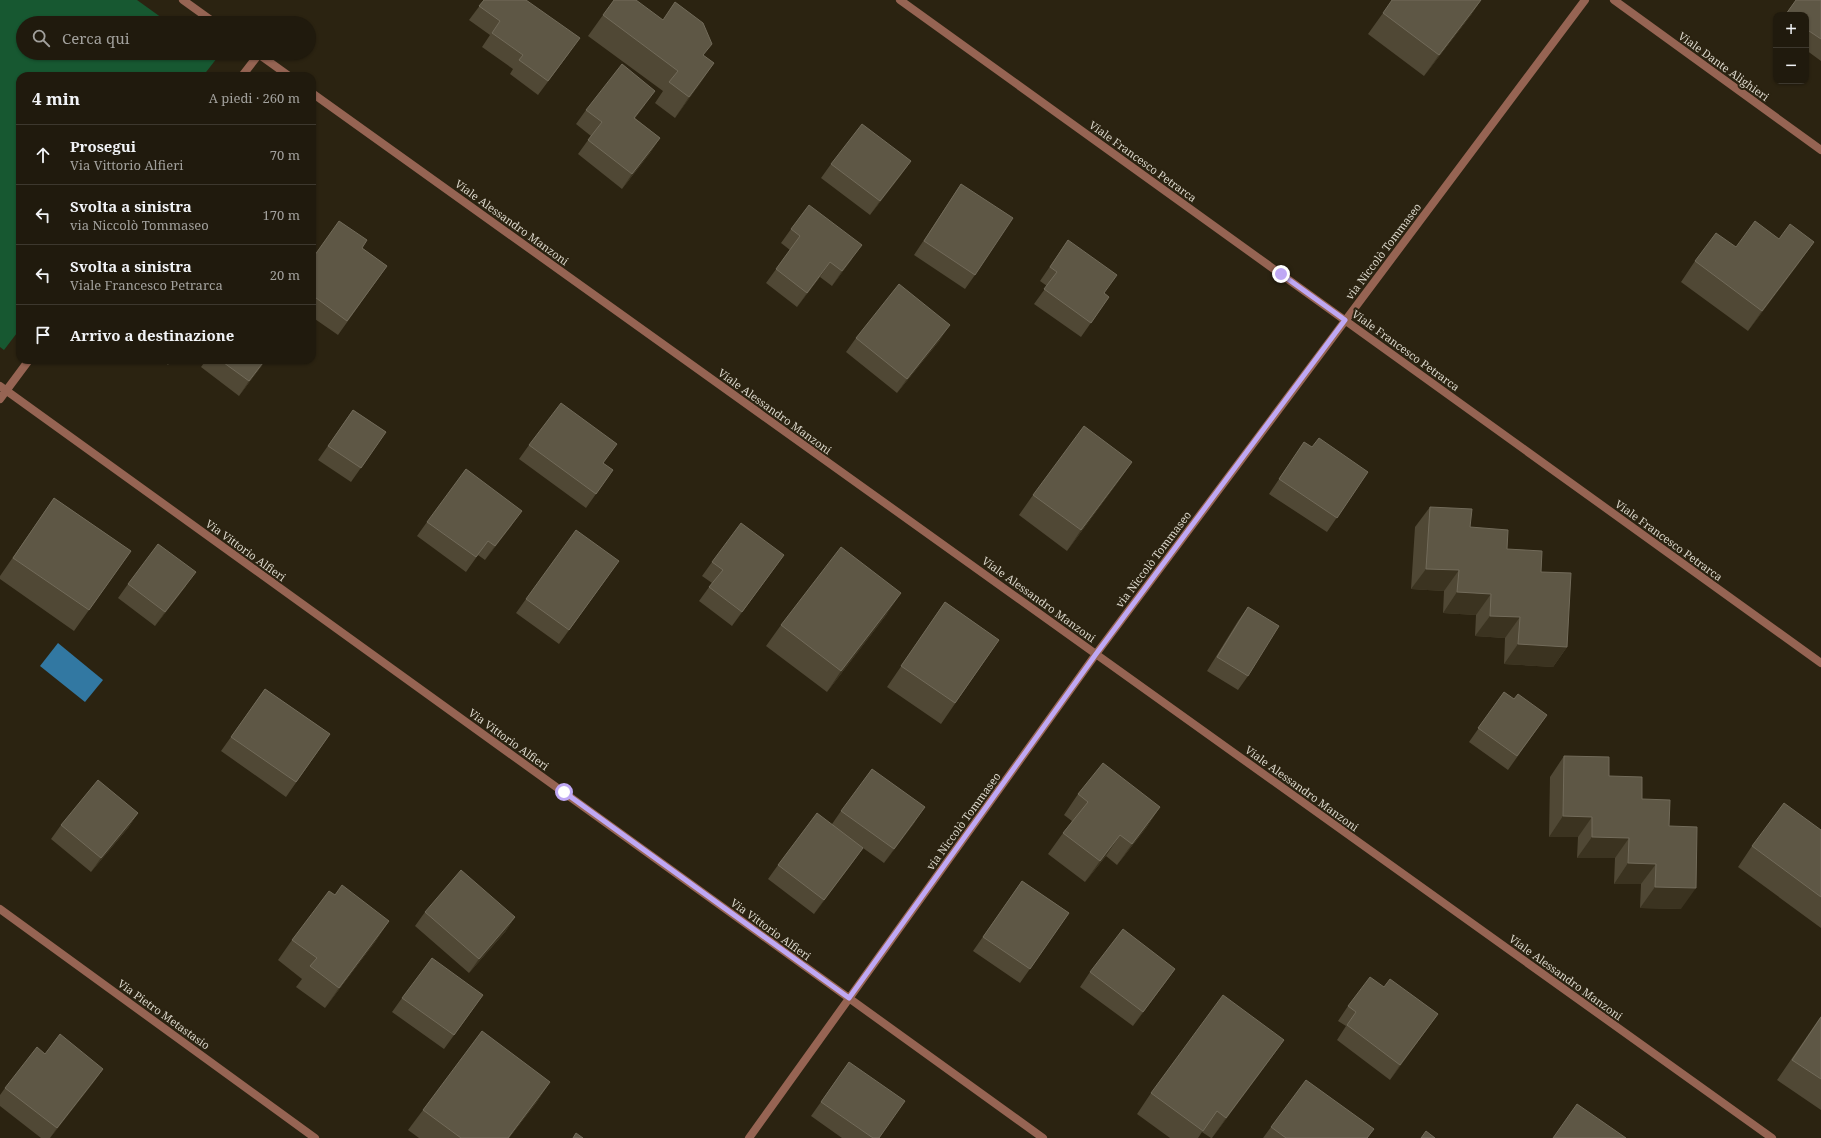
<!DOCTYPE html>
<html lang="it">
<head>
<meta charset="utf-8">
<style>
	body { margin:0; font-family:"Noto Serif",serif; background:#282316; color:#f1f3f6 }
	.controls { position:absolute; right:12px; top:12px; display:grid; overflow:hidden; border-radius:8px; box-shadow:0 1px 3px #0004 }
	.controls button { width:36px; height:36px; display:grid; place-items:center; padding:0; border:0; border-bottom:1px solid #3d382e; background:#201a0d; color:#f1f3f6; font:20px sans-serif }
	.stop { position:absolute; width:12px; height:12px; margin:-9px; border:3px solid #bfa8f4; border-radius:50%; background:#fff }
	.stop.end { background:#bfa8f4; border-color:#fff; box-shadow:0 1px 4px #0008 }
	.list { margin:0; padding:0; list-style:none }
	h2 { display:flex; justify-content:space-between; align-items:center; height:52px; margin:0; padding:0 16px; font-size:17px }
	h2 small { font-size:13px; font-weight:400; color:#a2a19d }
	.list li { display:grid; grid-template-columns:26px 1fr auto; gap:12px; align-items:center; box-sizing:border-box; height:60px; padding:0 16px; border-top:1px solid #3d382e }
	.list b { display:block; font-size:15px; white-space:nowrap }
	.list p { margin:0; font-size:13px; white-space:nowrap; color:#a2a19d }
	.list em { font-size:13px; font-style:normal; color:#a2a19d }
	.icon { flex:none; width:22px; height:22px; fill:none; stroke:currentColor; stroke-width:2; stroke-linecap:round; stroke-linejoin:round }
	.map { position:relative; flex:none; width:1821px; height:1138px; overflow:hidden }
	.search { position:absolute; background:#201a0d; box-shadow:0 1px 3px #0004; left:16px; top:16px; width:300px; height:44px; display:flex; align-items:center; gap:10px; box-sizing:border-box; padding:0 14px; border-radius:22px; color:#a2a19d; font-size:15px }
	.panel { position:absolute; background:#201a0d; box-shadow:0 1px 3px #0004; left:16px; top:72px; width:300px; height:292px; border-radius:12px }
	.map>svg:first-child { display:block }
	.green { fill:#175831 }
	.water { fill:#3278a2 }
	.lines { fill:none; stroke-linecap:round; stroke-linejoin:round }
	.street { stroke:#966453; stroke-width:8 }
	.wall { fill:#504835 }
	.shaded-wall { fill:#3b3320 }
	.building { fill:#5e5745; stroke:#726b5a }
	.route { stroke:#bfa8f4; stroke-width:5 }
	.labels { text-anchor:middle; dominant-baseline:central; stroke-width:4; stroke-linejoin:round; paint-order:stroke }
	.street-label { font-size:11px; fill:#dbd7cb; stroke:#2b2311 }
</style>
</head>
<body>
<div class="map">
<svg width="1821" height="1138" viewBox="0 0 1821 1138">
	<rect width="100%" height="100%" fill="#2b2311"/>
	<path class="green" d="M0,0H137L169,23H23V53H210L217,58L203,76H20V329L4,350L0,347Z"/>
	<path class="water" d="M58,643L103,680L85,702L40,666Z"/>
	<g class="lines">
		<path class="street" d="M183,0L215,23
			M900,0L1821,663
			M1614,0L1821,150
			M257,53L289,76
			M242,76L259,54
			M312,93L1772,1138
			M0,386L1043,1138
			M0,399L29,360
			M0,909L315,1138
			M749,1138L1096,654L1585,0"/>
	</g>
	<path class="wall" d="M484,0L570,52L538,95L510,74L513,69L482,47L490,35L469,20Z
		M1481,0L1471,15L1424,76L1368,34L1383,13Z
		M1796,0H1821V61L1806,50V15H1785Z
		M603,15L704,56L714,63L675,118L655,103L663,91L588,36Z
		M645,105L635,118L660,138L650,153L622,189L578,154L591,136L576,124L586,110Z
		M911,161L901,175L870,215L821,178L831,164Z
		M961,184L975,275L965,289L914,255Z
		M791,229L852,259L832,286L820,277L797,307L766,283L790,250L781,243Z
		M1779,239L1814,242L1799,263L1748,331L1681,282L1695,261L1736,247Z
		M1068,240L1104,293L1109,297L1081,337L1034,304L1047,286L1040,281Z
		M362,248L387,266L338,335L312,317V259Z
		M856,338L940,340L897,393L846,352Z
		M162,360H172L168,365Z
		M206,360H266L239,396L201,367Z
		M353,410L386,432L351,482L318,460Z
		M1304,442L1312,447L1368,472L1327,532L1269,494Z
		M529,445L603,463L613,470L586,508L519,459Z
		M1132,462L1118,482L1067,551L1019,515L1033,495Z
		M54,498L131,551L74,631L0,579V576Z
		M1430,507L1470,527L1507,549L1541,572L1567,647L1553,667L1504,664L1505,638L1475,636L1476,615L1443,613L1444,591L1411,589L1415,527Z
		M427,522L512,525L485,560L478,555L466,572L417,536Z
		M784,555L732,626L699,601L712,583L702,576L712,562Z
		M609,575L559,644L516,613L526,599Z
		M128,584L186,586L155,626L118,598Z
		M945,602L999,640L941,724L887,687Z
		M1248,607V676L1238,690L1207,671L1238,621Z
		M887,614L827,692L766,646L781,625Z
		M265,689L330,734L286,797L221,751Z
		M1504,692L1514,699L1547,715L1508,770L1469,742Z
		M1564,756L1609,776L1642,799L1669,826L1681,909L1640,908L1641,884H1614L1615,858H1577L1578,837H1549L1550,777Z
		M1078,794L1160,807L1146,828L1117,865L1106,856L1085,882L1048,854L1063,833L1072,821L1064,815Z
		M841,811L915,822L884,863L863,848L853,862L814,914L768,879L778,865L832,824Z
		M138,813L128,828L91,872L51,839L61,825Z
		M1821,830V928L1738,867L1752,846Z
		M1022,881L1069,913L1020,983L973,951Z
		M335,895L389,921L375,942L325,1008L296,987L302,979L278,960L292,940Z
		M425,912L515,917L505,932L469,973L415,926Z
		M1175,969L1165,983L1133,1026L1080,987L1090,972Z
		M1384,987L1438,1014L1390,1080L1337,1040L1346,1026L1338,1021L1348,1006Z
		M402,998L473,1009L444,1049L392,1012Z
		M1821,1016V1110L1777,1080Z
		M1284,1040L1269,1061L1212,1138H1211L1202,1132L1198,1138H1170L1137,1114L1151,1093Z
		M45,1054L103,1069L93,1083L50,1138H41L0,1106V1095L5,1088Z
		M849,1062L879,1138H842L811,1116Z
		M550,1082L536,1103L509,1138H419L408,1130L423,1110Z
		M1271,1127L1368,1138H1263Z"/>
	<path class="shaded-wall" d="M1481,0L1471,15L1424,76L1439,55Z
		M714,63L700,84L675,118L689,97Z
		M655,91L645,105L624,132L634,118Z
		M660,138L650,153L622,189L632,174Z
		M911,161L901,175L870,215L880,201Z
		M1814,242L1799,263L1748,331L1762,311Z
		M862,245L852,259L832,286L842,271Z
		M830,262L820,277L797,307L807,293Z
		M950,325L940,340L897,393L907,379Z
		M265,360H266L239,396L249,381Z
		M1132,462L1118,482L1067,551L1081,530Z
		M522,511L512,525L485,560L495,546Z
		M784,555L774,569L732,626L742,612Z
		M619,561L609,575L559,644L569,630Z
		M1426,569L1459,570L1444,591L1411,589Z
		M196,572L186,586L155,626L165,612Z
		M1457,592L1491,594L1476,615L1443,613Z
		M901,593L887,614L827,692L841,671Z
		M1490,616L1520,617L1505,638L1475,636Z
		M1518,644L1567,647L1553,667L1504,664Z
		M925,807L915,822L884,863L894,849Z
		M1160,807L1146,828L1117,865L1132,844Z
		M138,813L128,828L91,872L101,858Z
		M1563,816L1592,817L1578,837H1549Z
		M1120,835L1106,856L1085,882L1100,861Z
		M1592,837L1629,838L1615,858H1577Z
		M863,848L853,862L814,914L824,900Z
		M1628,863L1656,864L1641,884H1614Z
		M1655,887L1696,888L1681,909L1640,908Z
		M515,917L505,932L469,973L479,959Z
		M389,921L375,942L325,1008L339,988Z
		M1175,969L1165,983L1133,1026L1143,1012Z
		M1438,1014L1428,1028L1390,1080L1400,1065Z
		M1284,1040L1269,1061L1212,1138L1226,1118Z
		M103,1069L93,1083L50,1138L57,1128Z
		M550,1082L536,1103L509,1138H508Z"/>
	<path class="building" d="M484,0H526L580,38L548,81L519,60L523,55L492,33L500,21L479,6Z
		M614,0H636L663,20L675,2L703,23L712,44L703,55L714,63L689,97L669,82L678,71L603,15Z
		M1392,0H1481L1439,55L1383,13Z
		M1796,0H1821V39L1806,29V15H1787L1786,14Z
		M622,64L655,91L634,118L660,138L632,174L588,140L602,122L586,110Z
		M862,124L911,161L880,201L831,164Z
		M961,184L1013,218L975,275L924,241Z
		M809,205L862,245L842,271L830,262L807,293L776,269L800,236L791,229Z
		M339,221L367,240L362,248L387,266L347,321L312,295V259Z
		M1755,221L1779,239L1790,224L1814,242L1762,311L1695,261L1716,233L1736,247Z
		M1068,240L1117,275L1104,293L1109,297L1091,323L1044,289L1057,272L1050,267Z
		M899,284L950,325L907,379L856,338Z
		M220,360H265L249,381Z
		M561,403L617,444L603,463L613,470L596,494L529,445Z
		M353,410L386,432L361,468L328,446Z
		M1084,426L1132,462L1081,530L1033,495Z
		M1319,438L1368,472L1337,518L1279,479L1304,442L1312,447Z
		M466,469L522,511L495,546L488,541L476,557L427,522Z
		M54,498L131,551L89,610L13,558Z
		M1430,507L1472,509L1470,527L1508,530L1507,549L1542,551L1541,572L1571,573L1567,647L1518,644L1520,617L1490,616L1491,594L1457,592L1459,570L1426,569Z
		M741,523L784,555L742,612L709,587L723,570L712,562Z
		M576,530L619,561L569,630L526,599Z
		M158,544L196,572L165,612L128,584Z
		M841,547L901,593L841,671L781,625Z
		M945,602L999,640L955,703L901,666Z
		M1248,607L1279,626L1248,676L1217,657Z
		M265,689L330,734L296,782L231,737Z
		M1504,692L1514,699L1518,694L1547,715L1517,756L1478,728Z
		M1564,756L1609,757V776L1642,777V799L1670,800L1669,826L1697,827L1696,888L1655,887L1656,864L1628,863L1629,838L1592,837V817L1563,816Z
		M1103,763L1160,807L1132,844L1120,835L1100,861L1063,833L1088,802L1078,794Z
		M872,769L925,807L894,849L841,811Z
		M98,780L138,813L101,858L61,825Z
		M1784,803L1821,830V897L1752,846Z
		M817,813L863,848L824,900L778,865Z
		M461,870L515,917L479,959L425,912Z
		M1022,881L1069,913L1030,969L983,937Z
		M342,885L389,921L339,988L310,966L317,958L292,940L329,891L335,895Z
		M1123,929L1175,969L1143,1012L1090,972Z
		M432,958L483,995L454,1035L402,998Z
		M1370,977L1384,987L1390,979L1438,1014L1400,1065L1347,1025L1356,1012L1348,1006Z
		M1223,995L1284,1040L1226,1118L1217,1111L1203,1131L1151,1093Z
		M1821,1017V1079L1792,1060Z
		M482,1031L550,1082L508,1138H461L423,1110Z
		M60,1034L103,1069L57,1128L5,1088L37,1047L45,1054Z
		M849,1062L905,1101L879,1138H873L821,1102Z
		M1306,1080L1374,1129L1367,1138H1286L1271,1127Z
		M1577,1104L1626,1138H1553Z
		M1426,1131L1435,1138H1421Z
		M576,1133L583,1138H573Z"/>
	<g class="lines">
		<path class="route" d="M564,792L849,998L1096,654L1345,320L1281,274"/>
	</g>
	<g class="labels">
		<g class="street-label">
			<text transform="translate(1724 66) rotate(36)">Viale Dante Alighieri</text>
			<text transform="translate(1143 161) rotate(36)">Viale Francesco Petrarca</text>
			<text transform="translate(512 222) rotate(36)">Viale Alessandro Manzoni</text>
			<text transform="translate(1383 251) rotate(-53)">via Niccolò Tommaseo</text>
			<text transform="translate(1406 350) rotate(36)">Viale Francesco Petrarca</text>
			<text transform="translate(775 411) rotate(36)">Viale Alessandro Manzoni</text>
			<text transform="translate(1669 540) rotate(36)">Viale Francesco Petrarca</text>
			<text transform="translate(246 550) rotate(36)">Via Vittorio Alfieri</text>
			<text transform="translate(1153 559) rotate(-53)">via Niccolò Tommaseo</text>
			<text transform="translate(1039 599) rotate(36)">Viale Alessandro Manzoni</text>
			<text transform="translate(509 739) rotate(36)">Via Vittorio Alfieri</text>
			<text transform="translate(1302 788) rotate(36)">Viale Alessandro Manzoni</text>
			<text transform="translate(963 821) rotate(-54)">via Niccolò Tommaseo</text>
			<text transform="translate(771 929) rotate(36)">Via Vittorio Alfieri</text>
			<text transform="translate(1566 977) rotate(36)">Viale Alessandro Manzoni</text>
			<text transform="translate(164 1014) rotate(36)">Via Pietro Metastasio</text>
		</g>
	</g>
</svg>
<div class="controls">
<button>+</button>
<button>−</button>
</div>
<div class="stop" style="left:564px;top:792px"></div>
<div class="stop end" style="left:1281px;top:274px"></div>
<div class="search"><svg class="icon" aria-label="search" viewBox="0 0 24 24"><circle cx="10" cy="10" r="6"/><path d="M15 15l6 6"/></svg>Cerca qui</div>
<section class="panel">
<h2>4 min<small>A piedi · 260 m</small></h2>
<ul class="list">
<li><svg class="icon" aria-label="ahead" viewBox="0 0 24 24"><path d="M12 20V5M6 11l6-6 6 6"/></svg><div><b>Prosegui</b><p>Via Vittorio Alfieri</p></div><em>70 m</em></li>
<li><svg class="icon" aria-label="left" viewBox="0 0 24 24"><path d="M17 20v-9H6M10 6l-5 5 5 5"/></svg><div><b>Svolta a sinistra</b><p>via Niccolò Tommaseo</p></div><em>170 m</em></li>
<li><svg class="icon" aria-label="left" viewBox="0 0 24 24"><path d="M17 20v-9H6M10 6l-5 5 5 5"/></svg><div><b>Svolta a sinistra</b><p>Viale Francesco Petrarca</p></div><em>20 m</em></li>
<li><svg class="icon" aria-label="arrive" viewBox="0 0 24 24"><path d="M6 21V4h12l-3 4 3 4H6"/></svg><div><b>Arrivo a destinazione</b></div></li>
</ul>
</section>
</div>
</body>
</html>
